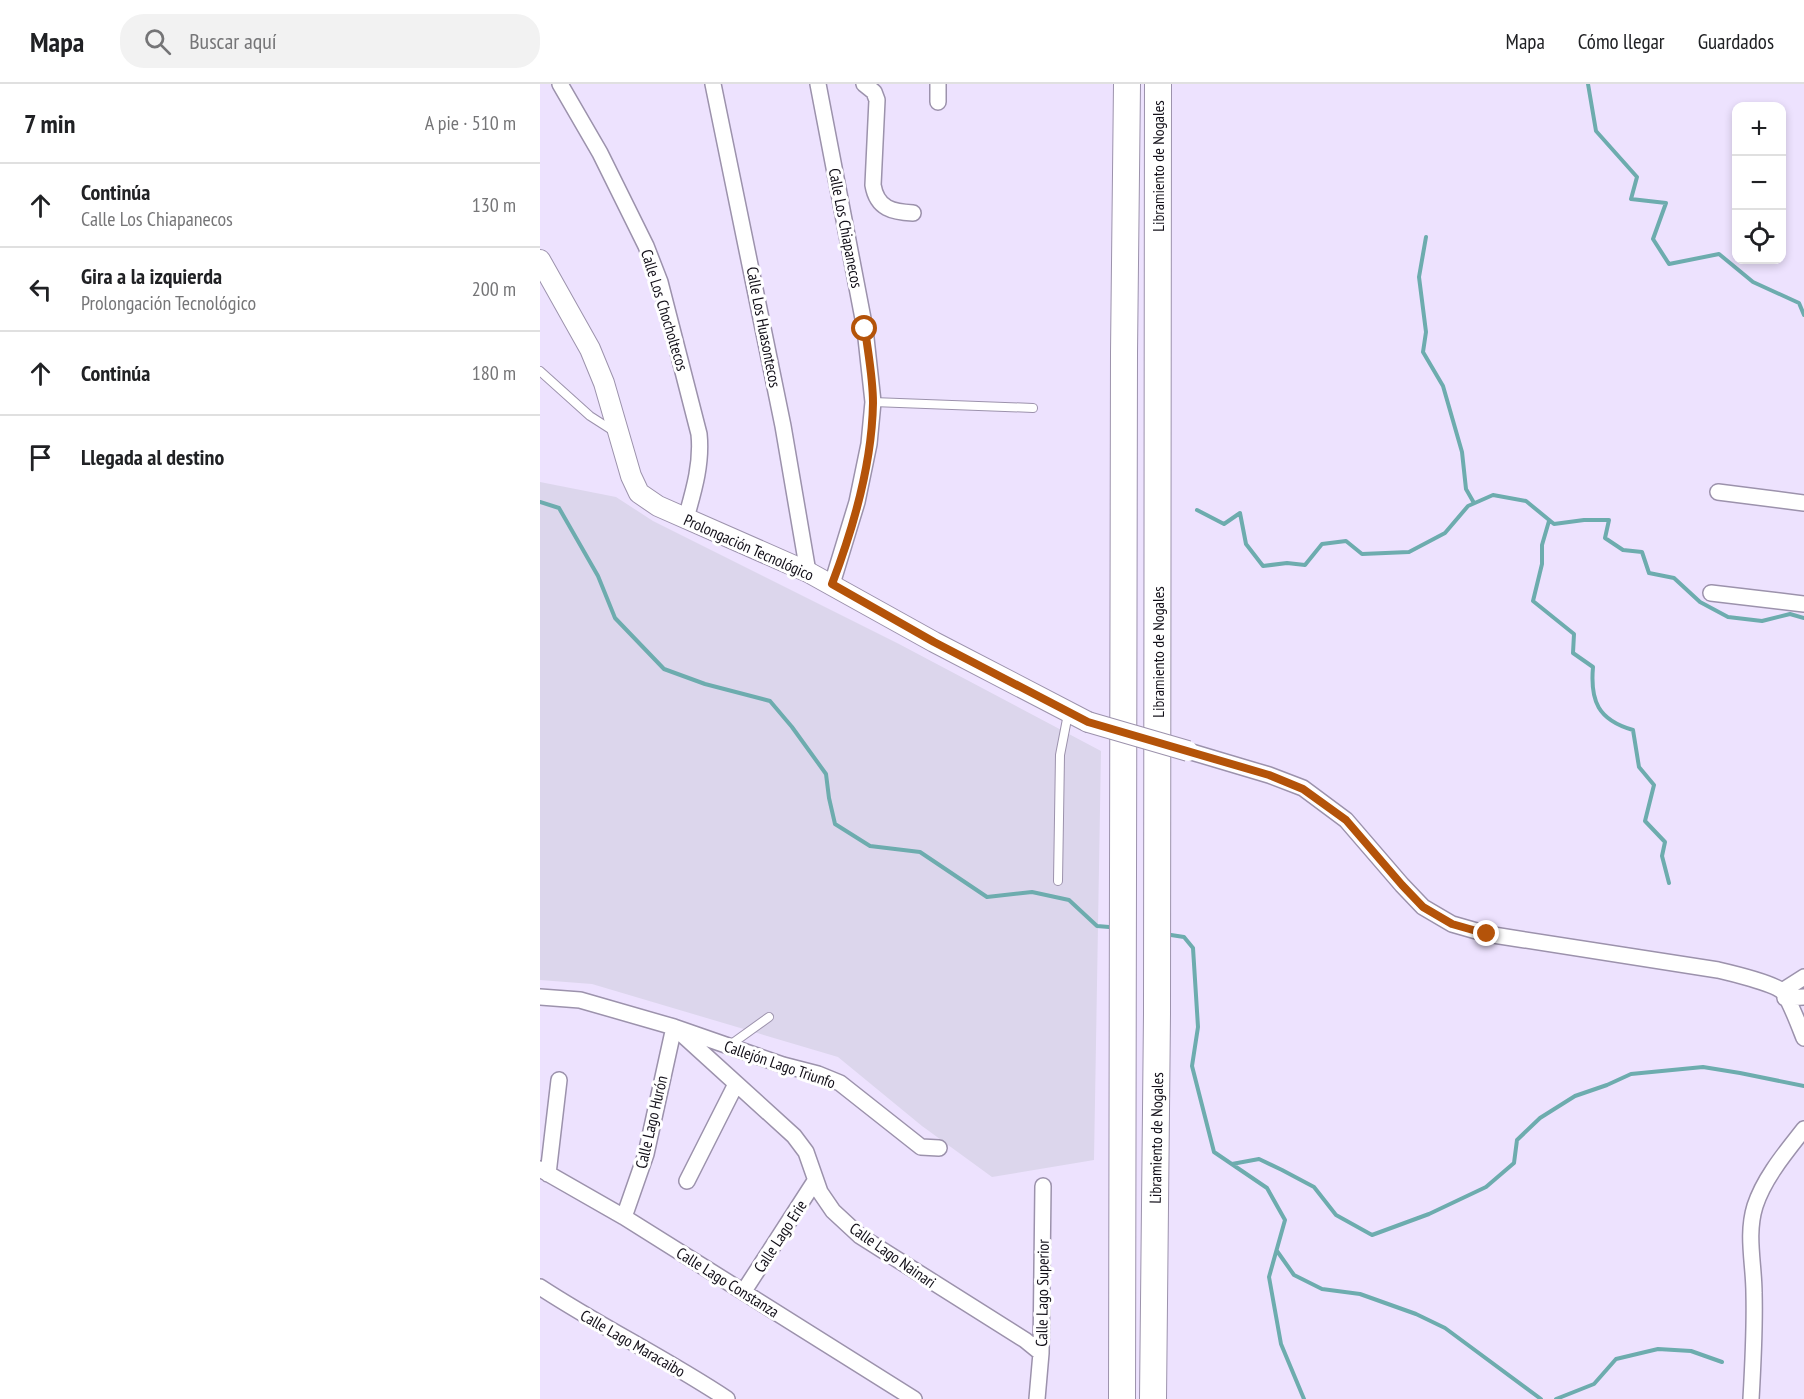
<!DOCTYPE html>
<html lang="es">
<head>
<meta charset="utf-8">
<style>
	body { margin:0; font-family:"PT Sans Narrow",sans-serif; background:#f2f2f2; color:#202124 }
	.controls { position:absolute; right:18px; top:18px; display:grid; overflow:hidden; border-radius:12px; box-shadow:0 3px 9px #0003 }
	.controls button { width:54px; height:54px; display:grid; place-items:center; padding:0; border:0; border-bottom:2px solid #e0e0e0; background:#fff; color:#202124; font:30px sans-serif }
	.stop { position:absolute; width:18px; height:18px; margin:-14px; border:4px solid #b45309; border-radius:50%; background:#fff }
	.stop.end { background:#b45309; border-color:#fff; box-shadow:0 2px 6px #0008 }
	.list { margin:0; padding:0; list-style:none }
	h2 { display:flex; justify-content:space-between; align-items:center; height:78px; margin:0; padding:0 24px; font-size:26px }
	h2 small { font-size:20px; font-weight:400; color:#757577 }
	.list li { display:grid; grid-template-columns:39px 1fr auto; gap:18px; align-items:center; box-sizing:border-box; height:84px; padding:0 24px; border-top:2px solid #e0e0e0 }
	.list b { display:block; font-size:22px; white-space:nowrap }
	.list p { margin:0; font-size:20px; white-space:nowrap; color:#757577 }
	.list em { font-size:20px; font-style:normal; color:#757577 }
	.icon { flex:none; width:33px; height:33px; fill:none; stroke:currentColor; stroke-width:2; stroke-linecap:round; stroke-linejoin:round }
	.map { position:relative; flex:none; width:1264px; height:1315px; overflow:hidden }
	header { display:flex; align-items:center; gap:36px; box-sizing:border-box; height:84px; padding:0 30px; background:#fff; border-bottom:2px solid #e0e0e0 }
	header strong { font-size:28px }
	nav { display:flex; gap:33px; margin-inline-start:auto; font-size:21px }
	.search { width:420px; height:54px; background:#f2f2f2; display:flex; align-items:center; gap:15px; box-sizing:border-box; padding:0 21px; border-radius:24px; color:#757577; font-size:22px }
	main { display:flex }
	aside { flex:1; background:#fff }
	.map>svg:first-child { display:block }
	.commercial { fill:#dcd6ec }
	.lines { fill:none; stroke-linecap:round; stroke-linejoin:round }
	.stream { stroke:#6dacae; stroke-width:4 }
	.service-casing { stroke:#9c92ac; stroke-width:10 }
	.minor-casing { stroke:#9c92ac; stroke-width:18 }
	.tertiary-casing { stroke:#9c92ac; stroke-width:22 }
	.trunk-casing { stroke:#9c92ac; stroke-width:28 }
	.service { stroke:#fff; stroke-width:8 }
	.minor { stroke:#fff; stroke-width:15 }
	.tertiary { stroke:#fff; stroke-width:20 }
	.trunk { stroke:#fff; stroke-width:26 }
	.tertiary-bridge-casing { stroke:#9c92ac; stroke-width:22; stroke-linecap:butt }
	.tertiary-bridge { stroke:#fff; stroke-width:20 }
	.route { stroke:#b45309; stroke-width:8 }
	.labels { text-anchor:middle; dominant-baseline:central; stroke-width:6; stroke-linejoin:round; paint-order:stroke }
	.street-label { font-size:16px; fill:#120f18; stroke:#fff }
</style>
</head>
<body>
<header>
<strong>Mapa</strong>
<div class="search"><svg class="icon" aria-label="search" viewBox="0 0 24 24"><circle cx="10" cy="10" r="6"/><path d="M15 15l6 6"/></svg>Buscar aquí</div>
<nav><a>Mapa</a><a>Cómo llegar</a><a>Guardados</a></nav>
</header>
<main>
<aside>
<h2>7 min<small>A pie · 510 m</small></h2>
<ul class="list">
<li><svg class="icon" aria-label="ahead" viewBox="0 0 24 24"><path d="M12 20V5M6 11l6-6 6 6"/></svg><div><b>Continúa</b><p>Calle Los Chiapanecos</p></div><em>130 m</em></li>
<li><svg class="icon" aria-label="left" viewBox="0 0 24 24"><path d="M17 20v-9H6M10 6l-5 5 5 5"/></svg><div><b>Gira a la izquierda</b><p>Prolongación Tecnológico</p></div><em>200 m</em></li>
<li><svg class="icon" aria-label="ahead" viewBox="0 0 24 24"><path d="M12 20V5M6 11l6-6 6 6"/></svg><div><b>Continúa</b></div><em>180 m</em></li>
<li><svg class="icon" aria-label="arrive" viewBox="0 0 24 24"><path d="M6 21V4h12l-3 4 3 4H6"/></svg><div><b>Llegada al destino</b></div></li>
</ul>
</aside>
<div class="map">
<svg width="1264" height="1315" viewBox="0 0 1264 1315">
	<rect width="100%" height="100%" fill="#ede2fe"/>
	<path class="commercial" d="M0,398L76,413L113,437L359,560L561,667L554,1076L452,1093L382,1042L298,973L52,900L0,896Z"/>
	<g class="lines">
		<path class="stream" d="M1048,0L1056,47L1097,93L1091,115L1126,119L1113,155L1129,180L1179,170L1213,198L1259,219L1264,231
			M886,153L879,193L886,248L883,268L903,302L922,368L926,405L934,419
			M0,418L19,424L58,492L75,534L124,585L165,600L230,617L252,643L286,690L289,714L295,740L330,762L380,768L447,813L492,808L529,816L557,842L569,843
			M657,426L684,440L700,429L706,460L723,482L747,479L765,481L782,460L806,457L822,470L869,468L905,449L928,422L953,411L986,417L1014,440L1044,436H1069L1065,454L1083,466L1102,468L1109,489L1134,494L1160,518L1188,533L1222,537L1250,530L1264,534
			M1009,437L1002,461V480L993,517L1034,550L1033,569L1053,583C1050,617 1058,636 1093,646L1099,683L1114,701L1105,737L1125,758L1122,772L1129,799
			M631,851L644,853L653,864L658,943L652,982L674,1068L727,1104L745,1136L729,1193L741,1260L764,1315
			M692,1080L719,1075L742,1086L774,1103L796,1131L832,1151L889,1130L946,1103L974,1079L977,1056L1000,1034L1035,1012L1067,1001L1091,990L1163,983L1200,989L1264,1002
			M737,1167L754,1191L782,1205L820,1210L876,1230L905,1244L1001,1315
			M1016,1315L1054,1300L1076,1275L1118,1265L1151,1267L1182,1278"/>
		<g class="service-casing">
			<path id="service" d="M0,287L50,332L75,348
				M333,318L493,324
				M518,797L520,671L528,630
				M190,961L229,933"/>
		</g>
		<g class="minor-casing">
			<path id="minor" d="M20,0L60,69L106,162L120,198L159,350C162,379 154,406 146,434
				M173,0L243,342L268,488
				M278,0L325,245L333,318L329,360L317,418L292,500
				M324,0L334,8L337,16L333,101C337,125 353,128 373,129
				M398,0V18
				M1178,408L1264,419
				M1171,509L1264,520
				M648,667L729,691L763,704L806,736L862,801L883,823L912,840L947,850L1178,886C1191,889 1232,899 1242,907C1249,914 1260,944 1264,954
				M1242,907L1264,893
				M0,913L40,916L134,943L243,981L278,990L300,999L381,1063L399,1064
				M1245,914L1264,913
				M134,943L254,1052L266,1068L280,1108L293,1127L320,1152L485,1256L501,1269
				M0,1085L84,1133L374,1315
				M8,1090L19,996
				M147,1097L196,1000
				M84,1133L106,1070L134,943
				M0,1203C61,1243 127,1275 187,1315
				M204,1207L275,1097
				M497,1315L501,1269L503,1102
				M1211,1315C1213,1280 1215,1245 1214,1209C1214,1180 1206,1151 1215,1122C1224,1094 1246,1068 1264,1045"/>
		</g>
		<g class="tertiary-casing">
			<path id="tertiary" d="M0,176L50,265L64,299L91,392L99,409L118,422L268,488L394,558L548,638"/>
		</g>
		<g class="trunk-casing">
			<path id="trunk" d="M582,1315L584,269L587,0
				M613,1315L617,930L618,0"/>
		</g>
		<use href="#service" class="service"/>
		<use href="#minor" class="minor"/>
		<use href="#tertiary" class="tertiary"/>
		<use href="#trunk" class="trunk"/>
		<g class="tertiary-bridge-casing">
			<path id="tertiary-bridge" d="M548,638L648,667"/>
		</g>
		<use href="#tertiary-bridge" class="tertiary-bridge"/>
	</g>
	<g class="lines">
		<path class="route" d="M325,245C328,269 333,294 333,319C332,378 313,445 292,500L394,558L548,638L729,691L763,705L806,736L862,801L883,823L912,840L947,850"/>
	</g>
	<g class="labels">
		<g class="street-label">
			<text transform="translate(618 82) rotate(-90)">Libramiento de Nogales</text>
			<text transform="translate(306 144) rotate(79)">Calle Los Chiapanecos</text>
			<text transform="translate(125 226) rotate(73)">Calle Los Chocholtecos</text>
			<text transform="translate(224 243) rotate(79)">Calle Los Huasontecos</text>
			<text transform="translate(209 463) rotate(24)">Prolongación Tecnológico</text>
			<text transform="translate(618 568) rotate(-90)">Libramiento de Nogales</text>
			<text transform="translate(240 980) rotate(19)">Callejón Lago Triunfo</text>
			<text transform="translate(111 1038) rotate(-77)">Calle Lago Hurón</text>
			<text transform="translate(616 1054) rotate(-89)">Libramiento de Nogales</text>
			<text transform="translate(240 1152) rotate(-57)">Calle Lago Erie</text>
			<text transform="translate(353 1171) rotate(35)">Calle Lago Nainari</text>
			<text transform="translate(188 1198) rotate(32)">Calle Lago Constanza</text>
			<text transform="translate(502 1209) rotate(-89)">Calle Lago Superior</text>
			<text transform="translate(93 1259) rotate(30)">Calle Lago Maracaibo</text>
		</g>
	</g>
</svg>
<div class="controls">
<button>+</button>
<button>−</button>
<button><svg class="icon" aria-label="locate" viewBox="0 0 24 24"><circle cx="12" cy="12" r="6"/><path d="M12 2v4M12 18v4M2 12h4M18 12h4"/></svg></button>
</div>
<div class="stop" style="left:325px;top:245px"></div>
<div class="stop end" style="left:947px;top:850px"></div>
</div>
</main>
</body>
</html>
